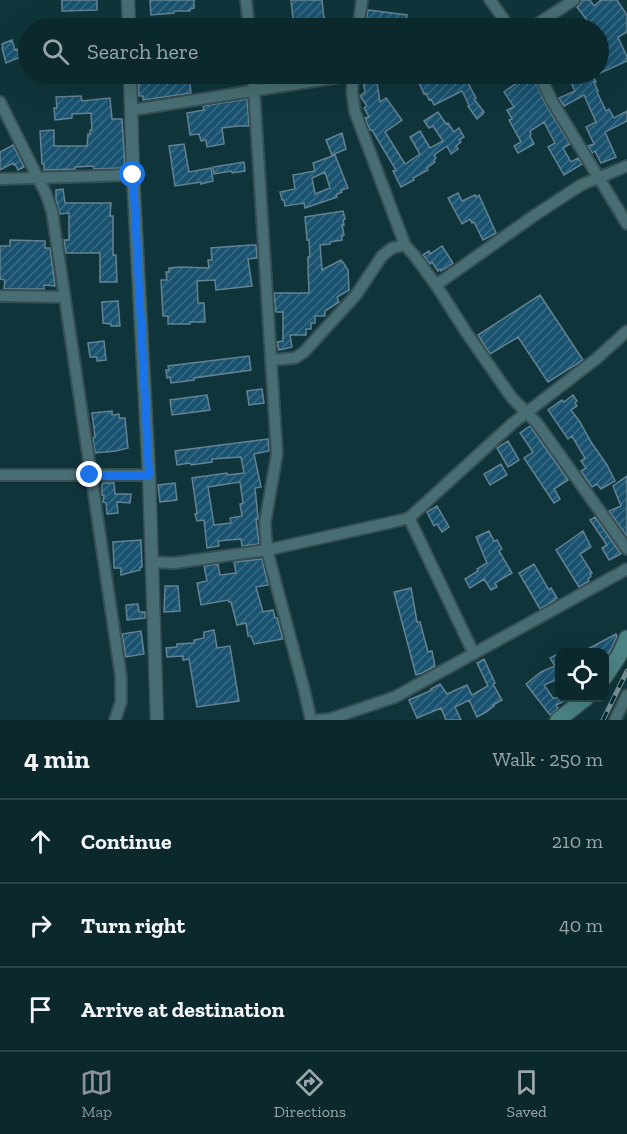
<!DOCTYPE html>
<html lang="en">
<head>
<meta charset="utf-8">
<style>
	body { margin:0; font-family:"Zilla Slab",serif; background:#193438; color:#f1f3f6 }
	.controls { position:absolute; right:18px; bottom:18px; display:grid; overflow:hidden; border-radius:12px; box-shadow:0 6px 24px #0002 }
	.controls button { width:54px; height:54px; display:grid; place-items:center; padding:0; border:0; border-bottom:2px solid #2b4448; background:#0b282c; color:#f1f3f6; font:30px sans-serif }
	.stop { position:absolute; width:18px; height:18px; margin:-14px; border:4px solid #1a73e8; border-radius:50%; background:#fff }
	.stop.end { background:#1a73e8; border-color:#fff; box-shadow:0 2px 6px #0008 }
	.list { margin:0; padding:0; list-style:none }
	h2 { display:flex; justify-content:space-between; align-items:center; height:78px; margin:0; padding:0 24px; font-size:26px }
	h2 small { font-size:20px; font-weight:400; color:#9aa6a9 }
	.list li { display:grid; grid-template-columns:39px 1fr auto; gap:18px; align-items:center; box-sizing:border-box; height:84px; padding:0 24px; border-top:2px solid #2b4448 }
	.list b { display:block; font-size:22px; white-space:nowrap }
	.list em { font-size:20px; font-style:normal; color:#9aa6a9 }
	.icon { flex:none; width:33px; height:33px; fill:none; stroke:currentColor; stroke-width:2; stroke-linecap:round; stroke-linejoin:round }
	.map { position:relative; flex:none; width:627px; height:720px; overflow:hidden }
	.search { position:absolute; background:#0b282c; box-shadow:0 6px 24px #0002; left:18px; right:18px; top:18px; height:66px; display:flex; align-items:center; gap:15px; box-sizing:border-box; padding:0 21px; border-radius:33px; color:#9aa6a9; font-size:22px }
	.sheet { height:330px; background:#0b282c }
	nav { display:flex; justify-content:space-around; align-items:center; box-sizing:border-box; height:84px; border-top:2px solid #2b4448; background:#0b282c; font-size:16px; color:#9aa6a9 }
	nav a { display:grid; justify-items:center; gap:3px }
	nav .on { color:#8c9099 }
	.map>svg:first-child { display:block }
	.building { fill:url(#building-hatch); stroke:#648293; stroke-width:1.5; fill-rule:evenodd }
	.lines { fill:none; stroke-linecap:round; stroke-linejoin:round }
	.minor-casing { stroke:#364f53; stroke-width:14 }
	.tertiary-casing { stroke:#364f53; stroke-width:15 }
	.secondary-casing { stroke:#364f53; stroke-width:18 }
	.minor { stroke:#486e73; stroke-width:10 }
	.tertiary { stroke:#486e73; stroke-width:12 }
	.secondary { stroke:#4a8483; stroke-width:15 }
	.rail-casing { stroke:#739094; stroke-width:5 }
	.rail { stroke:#032b31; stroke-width:3; stroke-dasharray:9; stroke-linecap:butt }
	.route { stroke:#1a73e8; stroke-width:8 }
</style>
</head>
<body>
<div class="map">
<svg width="627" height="720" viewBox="0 0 627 720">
	<defs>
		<pattern id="building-hatch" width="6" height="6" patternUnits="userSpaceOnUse" patternTransform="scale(1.5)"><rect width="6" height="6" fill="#195370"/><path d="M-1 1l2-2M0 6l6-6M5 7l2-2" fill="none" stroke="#3a6c85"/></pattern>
	</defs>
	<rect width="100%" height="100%" fill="#0f353b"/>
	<path class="building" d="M62,0H97V10L62,11Z
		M150,0H194V8L190,9V11H174V13L151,15Z
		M291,0H322L325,28H294Z
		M581,0H590L594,6L601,0H617L627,15V32L618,37L627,57V61L598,74V28H584L590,24L577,7L580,4Z
		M368,10L407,15L405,28L366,23Z
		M12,40L15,50L17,49L20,57L6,63L2,48L3,47L2,44Z
		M138,74H189L191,93L143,100V96H139Z
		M415,74H463L476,98L474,99L484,112L482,113L483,114L477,119L468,106L469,105L462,91L434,105L431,99L429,100L426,93L424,94Z
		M515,74H530L532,75L546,105L570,144L563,148L571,162L578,158L582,164L564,175L548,147L555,143L544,122L530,131L531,134L530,136L534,144L518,153L514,146L521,142L509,120L512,119L507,110L514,107L504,92L519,81Z
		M567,74H592L596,82H594L598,91L597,92L606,111L609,109L614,118L627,111V121L605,132L616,157L601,163L595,151L592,153L588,146L594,144L586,127L596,122L584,95L564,106L559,98L575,91Z
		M376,76L380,102L386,98L402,120L385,132L405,164L420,154L410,137L420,131L430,148L443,141L433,126L429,128L424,121L438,112L446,124L448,123L454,132L459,128L464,137L459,140L461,142L456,146L458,149L451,154L447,146L434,155L436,158L434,160L435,162L427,168L428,170L413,178L414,180L401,187L393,171L396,170L372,130H370L365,118L369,117L364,108L367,106L360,96L365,92L363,81L367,77Z
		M81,96L82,101L110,98L112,119H122L125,168L94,169L93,166L75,167V169L44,170V164H42L40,131L54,130V146H87L88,134H90V130H92L91,113L72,114V118L55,120L54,108H57L56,97Z
		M247,99L249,126H238L222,128L224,144L207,147L206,140L201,141L199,134L190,135L187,113L204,110L203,106Z
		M342,133L346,149L332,155L326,140Z
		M184,144L189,172L211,168L213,181L201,184V182L175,186L169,146Z
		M13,145L24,167L18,170L15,164L14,165L13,163L0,170V152Z
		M335,155L348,188L341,190L342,192L336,195L337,197L305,208L304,203L285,206L284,200H282L280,192L295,189L293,175L315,171L313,163ZM325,172L330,188L315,194L312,178Z
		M244,162L245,171L232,173L231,171L214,174L213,167Z
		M63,189L65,203H111L110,216H113V255H116L117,282H100V253H66L64,240H69V213L60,214L56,200V190Z
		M458,193L462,201L475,195L476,197L479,195L496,233L483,240L474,222L472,223L470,219L462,224L448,198Z
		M343,211L345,219L343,220L344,225H342L344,235L342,236V240L330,242V244L320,245L322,270L341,260L342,262H343L348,270L349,290L337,297L339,302L325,311V316H315V323H311V329H306V335H290L292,347L279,350L277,342L283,341V312H276L274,293H309L308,267V257H310L309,240H307L305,217Z
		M10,240L45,241V248H50L55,286L44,285V289H4L5,280L0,279V246H10Z
		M251,245H256L257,258L248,259L252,286L216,290L215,280L197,281L198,303H204L205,322H190V324H168V316H163L161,280H167L166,272H169V268L181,267L209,268L208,260H212L211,248Z
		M442,246L453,263L441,271L440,269L438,271L432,262L430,264L423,255L429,251L430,254Z
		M540,295L583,360L548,382L518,337L490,354L478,335Z
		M118,301L120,326H111V324L103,323L102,302Z
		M104,341L106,360L97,361V357H90L88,343Z
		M249,356L251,370L194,378V380L171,383L170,377L167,378L166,370H169L168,366Z
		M262,389L264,403L249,405L247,391Z
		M207,395L210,410L172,415L170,400Z
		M573,395L577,401L575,403L577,406L571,410L580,422L591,442L607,465L615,481L601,489L597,484L592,487L581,471L586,468L581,461L585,458L572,436L568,439L548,410L562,400L564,402Z
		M112,411V415L119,414V418H125L128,448L116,451L95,453L93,438L95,437L92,413Z
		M530,426L568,480L554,489L560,499L554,503L524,458L533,452L520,433Z
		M268,439L269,451L254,454L261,487L255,488L258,517V519H256L259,544L242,546L241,539L218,541L219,546L207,548L204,520L197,521L195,514L197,513L192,478L227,473V475L244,473L241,457L212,459V462L191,465L190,463L177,465L175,451ZM240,482L243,503L240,504L242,516L230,518L231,523L214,525L208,487Z
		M508,441L519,460L508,467L497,448Z
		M501,464L507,475L490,485L484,474Z
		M627,476V536L609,511L621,506L613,486Z
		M104,483H114L115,494H131L130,503L117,502L118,513L107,514L106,503L103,502L104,495H102V484Z
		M175,483L177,500L160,502L158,485Z
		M437,506L449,527L442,532L437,524L434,526L427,512Z
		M595,517L621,554L609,560L602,548L607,545L590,520Z
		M489,531L494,541L497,540L502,549L499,551L512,573L495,583L497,587L491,590L484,579L470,588L465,579L478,571L477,569L487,563L476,537Z
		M583,531L591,547L580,554L592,573L590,574L591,576L588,579L589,581L579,587L556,550Z
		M141,540L142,567H140V570L121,575V568H114L113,542Z
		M262,559L268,585L256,587L263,612L273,610L275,618H277L283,639L254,644L251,636H248L246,623L237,625L231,602H229L228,600L201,605L197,583L207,581L204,566L218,564L220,575L236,573L234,562Z
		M534,564L549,590L551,588L557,598L555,599V600L540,609L519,573Z
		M165,586H178L180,611L164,612Z
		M411,588L417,622H420L428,652L432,651L435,666L422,673L416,675L394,592Z
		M138,604L139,612H145V618L127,620L126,605Z
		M214,630L217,648L230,646L239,701L197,707L189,659L183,660V656L167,657L166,648L177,647V644L194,643V640L204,638V632Z
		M141,631L144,654L126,657L122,634Z
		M616,634L617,636L611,649L609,653L604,655V652H582Z
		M560,653V678L544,685L553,698H571L556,705L558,708L550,715L526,684L541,672L555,666L550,658Z
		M484,659L495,683L493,684L502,700L493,705L494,706L486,712L477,717L469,700L455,707L461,720H446L441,708L417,718L409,700L432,690L431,689L440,684L447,694L467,685L472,695L488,686L477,663Z"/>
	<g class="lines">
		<g class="minor-casing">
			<path id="minor" d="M246,0L249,28
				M490,0L510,28
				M358,28L362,0
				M531,28L574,0
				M253,74L277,454L265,523L267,550L304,689L311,720
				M353,74L352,92L355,112L405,245L414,255L436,285L466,332L512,398L537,423L627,549
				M539,74L552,101L627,224
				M0,102L46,194L52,211L121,677V702L115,720
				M132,110L360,74
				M0,179L133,175
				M436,285L535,215L581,185L627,166
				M0,296L65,297
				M272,360L295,358L304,352L356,295L382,256L392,248L405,245
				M0,475H149
				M409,518L474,654
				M152,562L174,563L267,550L397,521L409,518L513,423L596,359L627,331
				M317,720L330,719L395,697L627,569
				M615,720L627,695"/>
		</g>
		<g class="tertiary-casing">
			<path id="tertiary" d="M128,0L129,28
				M130,74L133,175L149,475L157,720"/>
		</g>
		<g class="secondary-casing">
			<path id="secondary" d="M604,678L620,654L627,638
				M558,720L586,698"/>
		</g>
		<use href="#minor" class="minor"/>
		<use href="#tertiary" class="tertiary"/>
		<use href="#secondary" class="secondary"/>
		<g class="rail-casing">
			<path id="rail" d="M603,720L627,671"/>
		</g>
		<use href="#rail" class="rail"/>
	</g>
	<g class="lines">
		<path class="route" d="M90,475H149L133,175"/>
	</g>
</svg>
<div class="controls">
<button><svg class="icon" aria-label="locate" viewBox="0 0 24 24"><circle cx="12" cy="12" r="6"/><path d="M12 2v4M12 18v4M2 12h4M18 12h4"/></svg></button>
</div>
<div class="stop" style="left:133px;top:175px"></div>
<div class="stop end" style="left:90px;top:475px"></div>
<div class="search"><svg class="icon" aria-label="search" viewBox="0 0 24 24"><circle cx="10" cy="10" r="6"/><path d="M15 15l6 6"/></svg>Search here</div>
</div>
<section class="sheet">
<h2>4 min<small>Walk · 250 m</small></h2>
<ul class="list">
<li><svg class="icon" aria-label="ahead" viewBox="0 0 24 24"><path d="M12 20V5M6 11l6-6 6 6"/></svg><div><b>Continue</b></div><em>210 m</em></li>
<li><svg class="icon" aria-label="right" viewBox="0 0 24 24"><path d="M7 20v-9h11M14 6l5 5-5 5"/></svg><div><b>Turn right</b></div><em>40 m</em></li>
<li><svg class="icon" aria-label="arrive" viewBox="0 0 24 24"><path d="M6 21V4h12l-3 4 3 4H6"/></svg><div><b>Arrive at destination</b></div></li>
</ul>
</section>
<nav>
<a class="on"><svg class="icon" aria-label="map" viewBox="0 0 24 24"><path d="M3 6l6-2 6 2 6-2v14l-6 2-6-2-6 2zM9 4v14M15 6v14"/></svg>Map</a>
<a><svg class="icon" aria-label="directions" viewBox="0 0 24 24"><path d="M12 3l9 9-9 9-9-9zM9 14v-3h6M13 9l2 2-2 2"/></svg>Directions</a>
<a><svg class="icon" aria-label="saved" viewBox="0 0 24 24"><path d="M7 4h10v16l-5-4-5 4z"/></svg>Saved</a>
</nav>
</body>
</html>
